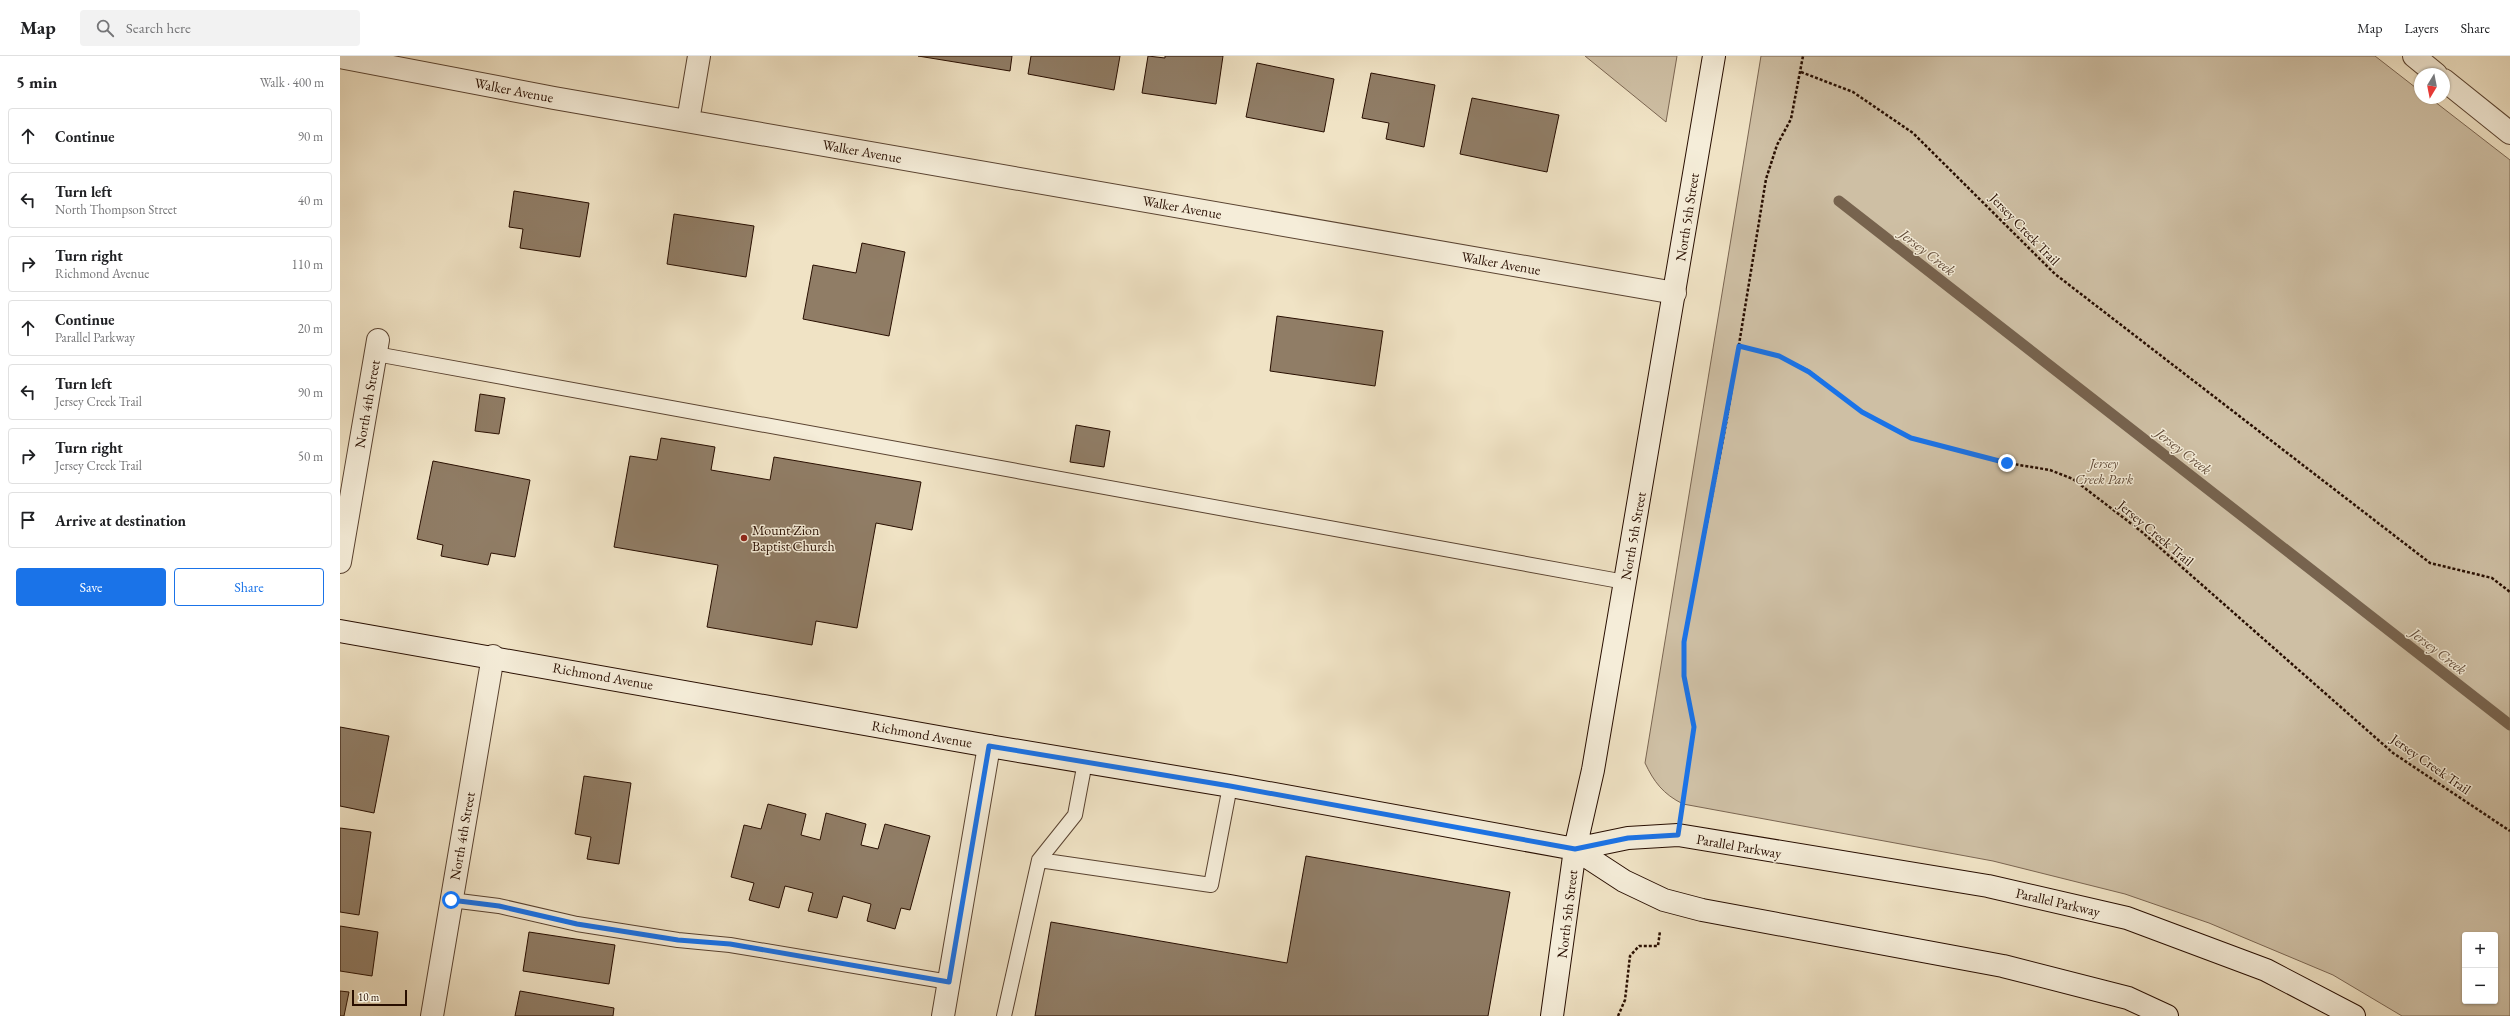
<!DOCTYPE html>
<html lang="en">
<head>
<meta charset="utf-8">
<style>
	body { margin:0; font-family:"EB Garamond",serif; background:#f2f2f2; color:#202124 }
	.controls { position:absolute; right:12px; bottom:12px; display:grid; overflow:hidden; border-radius:4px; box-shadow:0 1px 3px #0004 }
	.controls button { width:36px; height:36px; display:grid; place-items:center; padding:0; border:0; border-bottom:1px solid #e0e0e0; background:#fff; color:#202124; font:20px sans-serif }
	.compass { position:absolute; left:2074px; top:12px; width:36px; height:36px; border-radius:50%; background:#fff; box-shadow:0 1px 3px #0004; rotate:190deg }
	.scale { position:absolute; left:12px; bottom:10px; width:55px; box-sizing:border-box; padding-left:4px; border:2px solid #280e00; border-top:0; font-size:11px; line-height:14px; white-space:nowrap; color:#280e00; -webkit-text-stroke:3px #f5edd9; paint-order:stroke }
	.stop { position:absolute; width:12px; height:12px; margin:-9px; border:3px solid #1a73e8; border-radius:50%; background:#fff }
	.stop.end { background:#1a73e8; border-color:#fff; box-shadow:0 1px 4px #0008 }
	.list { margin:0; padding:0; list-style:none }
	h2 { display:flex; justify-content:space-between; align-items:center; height:52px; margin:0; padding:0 16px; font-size:17px }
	h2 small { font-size:13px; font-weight:400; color:#757577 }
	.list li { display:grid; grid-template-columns:26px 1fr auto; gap:12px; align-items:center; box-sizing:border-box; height:56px; margin:0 8px 8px; padding:0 8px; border:1px solid #e0e0e0; border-radius:4px }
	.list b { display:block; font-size:15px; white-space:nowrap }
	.list p { margin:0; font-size:13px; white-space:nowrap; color:#757577 }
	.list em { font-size:13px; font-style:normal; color:#757577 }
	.actions { display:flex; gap:8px; padding:12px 16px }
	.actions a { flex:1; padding:9px 0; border:1px solid #1a73e8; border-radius:4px; text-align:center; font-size:14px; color:#1a73e8 }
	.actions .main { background:#1a73e8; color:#fff }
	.icon { flex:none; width:22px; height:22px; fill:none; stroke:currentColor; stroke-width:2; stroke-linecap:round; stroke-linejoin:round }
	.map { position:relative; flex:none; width:2170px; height:960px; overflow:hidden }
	header { display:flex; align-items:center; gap:24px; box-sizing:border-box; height:56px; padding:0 20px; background:#fff; border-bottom:1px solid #e0e0e0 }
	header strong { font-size:19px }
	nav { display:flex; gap:22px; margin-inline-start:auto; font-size:14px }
	.search { width:280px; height:36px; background:#f2f2f2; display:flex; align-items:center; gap:10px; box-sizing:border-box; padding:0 14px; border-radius:4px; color:#757577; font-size:15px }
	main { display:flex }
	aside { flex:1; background:#fff }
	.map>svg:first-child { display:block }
	.green { fill:#cebfa4; stroke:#7b6652; fill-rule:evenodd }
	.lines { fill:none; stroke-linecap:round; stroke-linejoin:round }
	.stream { stroke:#77634e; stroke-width:11 }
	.building { fill:#907d66; stroke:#280e00 }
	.lane-casing { stroke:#5a4331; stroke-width:16 }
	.street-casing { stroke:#5a4331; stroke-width:24 }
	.secondary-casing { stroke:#280e00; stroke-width:24 }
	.path { stroke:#280e00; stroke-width:2.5; stroke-dasharray:3 2; stroke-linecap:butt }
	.lane { stroke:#f5edd9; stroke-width:14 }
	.street { stroke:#f5edd9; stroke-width:22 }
	.secondary { stroke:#f5edd9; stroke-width:22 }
	.route { stroke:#1a73e8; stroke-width:5 }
	.poi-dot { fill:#8f2418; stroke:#f5edd9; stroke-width:1.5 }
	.labels { text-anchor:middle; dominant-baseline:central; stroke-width:3; stroke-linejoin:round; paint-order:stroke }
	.street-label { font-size:14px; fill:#280e00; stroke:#f5edd9 }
	.park-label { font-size:14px; font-style:italic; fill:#624c39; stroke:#f5edd9 }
	.poi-label { font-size:14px; fill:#280e00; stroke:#f5edd9; text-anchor:start }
	.water-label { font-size:15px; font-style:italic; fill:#634d3a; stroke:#f5edd9 }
</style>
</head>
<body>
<header>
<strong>Map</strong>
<div class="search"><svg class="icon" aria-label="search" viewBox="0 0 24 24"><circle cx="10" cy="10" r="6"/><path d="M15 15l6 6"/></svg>Search here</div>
<nav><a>Map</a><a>Layers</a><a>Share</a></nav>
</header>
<main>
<aside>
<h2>5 min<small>Walk · 400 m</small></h2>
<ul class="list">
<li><svg class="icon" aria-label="ahead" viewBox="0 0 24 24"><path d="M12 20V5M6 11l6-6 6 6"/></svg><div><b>Continue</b></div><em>90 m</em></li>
<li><svg class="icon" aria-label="left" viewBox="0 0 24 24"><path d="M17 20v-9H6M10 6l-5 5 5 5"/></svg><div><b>Turn left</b><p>North Thompson Street</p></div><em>40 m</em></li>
<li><svg class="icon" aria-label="right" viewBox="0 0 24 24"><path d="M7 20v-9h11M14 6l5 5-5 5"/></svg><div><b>Turn right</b><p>Richmond Avenue</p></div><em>110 m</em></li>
<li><svg class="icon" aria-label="ahead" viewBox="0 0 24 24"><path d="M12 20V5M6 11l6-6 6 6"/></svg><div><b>Continue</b><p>Parallel Parkway</p></div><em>20 m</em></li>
<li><svg class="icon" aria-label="left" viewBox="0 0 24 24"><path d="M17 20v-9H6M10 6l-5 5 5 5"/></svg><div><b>Turn left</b><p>Jersey Creek Trail</p></div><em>90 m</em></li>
<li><svg class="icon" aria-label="right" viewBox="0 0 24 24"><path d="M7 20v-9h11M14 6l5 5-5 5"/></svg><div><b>Turn right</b><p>Jersey Creek Trail</p></div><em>50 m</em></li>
<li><svg class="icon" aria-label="arrive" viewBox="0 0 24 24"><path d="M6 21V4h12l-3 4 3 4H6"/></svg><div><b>Arrive at destination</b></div></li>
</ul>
<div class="actions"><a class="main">Save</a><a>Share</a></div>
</aside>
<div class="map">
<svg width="2170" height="960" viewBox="0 0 2170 960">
	<rect width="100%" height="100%" fill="#f0e3c5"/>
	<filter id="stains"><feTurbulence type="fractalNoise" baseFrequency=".005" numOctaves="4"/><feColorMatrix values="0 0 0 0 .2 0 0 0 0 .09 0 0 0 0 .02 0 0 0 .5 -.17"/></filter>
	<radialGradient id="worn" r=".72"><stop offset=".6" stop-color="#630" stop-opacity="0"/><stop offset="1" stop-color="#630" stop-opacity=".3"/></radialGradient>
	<path class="green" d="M1245,0H1337L1326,66Z
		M1421,0H2035L2080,35V42H2090L2170,104V960H2062L1993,919L1869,867L1785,838L1653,805L1343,748C1323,738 1314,726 1305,707ZM2125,879H2155V945H2125Z"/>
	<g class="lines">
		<path class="stream" d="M1499,145L2170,669"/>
	</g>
	<path class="building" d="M578,0H672L670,15Z
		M691,0H780L774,34L688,18Z
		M808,0L825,2V0H883L876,48L802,37Z
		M917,7L994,23L984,76L906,61Z
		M1031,17L1095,29L1084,91L1046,83L1049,67L1022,62Z
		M1132,42L1219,59L1207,116L1120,98Z
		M174,135L249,147L240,201L180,192L183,173L169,171Z
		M334,158L414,170L406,221L327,208Z
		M522,187L565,196L549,280L463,263L473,209L516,217Z
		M937,260L1043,275L1035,330L930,315Z
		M140,338L165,342L159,378L135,375Z
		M736,369L770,375L764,411L730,406Z
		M321,382L375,391L371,414L430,424L434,401L581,426L572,474L536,467L517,572L476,565L472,589L367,571L378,509L274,491L290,400L317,404Z
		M93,405L190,424L175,501L151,497L148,509L101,500L103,489L77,483Z
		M0,671L49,680L34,757L0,750Z
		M244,720L291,727L279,808L247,803L251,781L235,778Z
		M428,748L466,758L461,779L480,784L486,757L526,768L521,789L538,793L545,768L590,780L570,854L561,852L555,873L527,865L531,848L503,840L497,862L468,855L473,837L445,830L439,852L409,844L414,827L391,821L404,769L421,773Z
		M0,772L31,776L19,859L0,856Z
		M966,800L1170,836L1148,960H695L711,866L947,907Z
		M0,870L38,876L32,920L0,915Z
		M189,876L275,889L269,928L183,915Z
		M0,935L9,936L4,960H0Z
		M180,935L274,952L273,960H175Z"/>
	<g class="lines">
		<g class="lane-casing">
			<path id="lane" d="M36,298L1285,526
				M699,804L871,829L890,730
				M111,844L159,850L237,868L338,884L390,889L609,926
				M664,960L699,804L735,759L745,706"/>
		</g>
		<g class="street-casing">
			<path id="street" d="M2074,0L2096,18
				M0,1L214,42L1335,237
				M2104,24L2170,77
				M348,65L359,0
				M0,506L38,284
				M92,960L153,600
				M603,960L649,690"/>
		</g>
		<g class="secondary-casing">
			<path id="secondary" d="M0,575L649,690L890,730L1235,793L1288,782L1338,779L1648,830L1787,862L1926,914L2014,960
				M1235,793L1284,825L1324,844L1362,854L1663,910L1788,942L1827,960
				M1212,960L1235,793L1253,714L1374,0"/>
		</g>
		<path class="path" d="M1461,16L1513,36L1573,77L1715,218L2090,507L2152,522L2170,536
			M1399,290L1439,300L1469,315L1522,356L1571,382L1667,407L1710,414L1733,423L1802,476L2053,697L2170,775
			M1343,748L1354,671L1344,620V586L1387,362L1426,123L1437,89L1451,63L1463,0
			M1278,960L1285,944L1290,900L1299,890H1318L1320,875"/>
		<use href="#lane" class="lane"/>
		<use href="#street" class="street"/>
		<use href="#secondary" class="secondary"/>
	</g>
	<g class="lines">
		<path class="route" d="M111,844L159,850L237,868L338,884L390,888L609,926L649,690L890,730L1235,793L1288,782L1338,779L1354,671L1344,620V586L1399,290L1439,300L1469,316L1522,356L1571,382L1667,407"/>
	</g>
	<circle class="poi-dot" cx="404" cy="482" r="4"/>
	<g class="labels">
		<g class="street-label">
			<text transform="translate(174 34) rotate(11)">Walker Avenue</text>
			<text transform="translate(522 95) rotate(10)">Walker Avenue</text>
			<text transform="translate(842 151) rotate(10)">Walker Avenue</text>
			<text transform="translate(1347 161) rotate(-81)">North 5th Street</text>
			<text transform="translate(1685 173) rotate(46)">Jersey Creek Trail</text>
			<text transform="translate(1161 207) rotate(10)">Walker Avenue</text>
			<text transform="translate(27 348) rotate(-80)">North 4th Street</text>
			<text transform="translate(1816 477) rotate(40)">Jersey Creek Trail</text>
			<text transform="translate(1293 480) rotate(-80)">North 5th Street</text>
			<text transform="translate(263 620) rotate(10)">Richmond Avenue</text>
			<text transform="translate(582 678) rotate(10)">Richmond Avenue</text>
			<text transform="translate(2091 708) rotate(35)">Jersey Creek Trail</text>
			<text transform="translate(122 780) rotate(-80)">North 4th Street</text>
			<text transform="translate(1399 790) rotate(10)">Parallel Parkway</text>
			<text transform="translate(1718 846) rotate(13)">Parallel Parkway</text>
			<text transform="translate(1227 858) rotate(-83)">North 5th Street</text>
		</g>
		<g class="park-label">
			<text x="1764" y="407">Jersey<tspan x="1764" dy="16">Creek Park</tspan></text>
		</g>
		<g class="poi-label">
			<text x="412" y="474">Mount Zion<tspan x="412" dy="16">Baptist Church</tspan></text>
		</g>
		<g class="water-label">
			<text transform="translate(1588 196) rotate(38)">Jersey Creek</text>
			<text transform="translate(1844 395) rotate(38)">Jersey Creek</text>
			<text transform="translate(2099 595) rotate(38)">Jersey Creek</text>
		</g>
	</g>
	<rect width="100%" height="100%" filter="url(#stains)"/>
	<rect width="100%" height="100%" fill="url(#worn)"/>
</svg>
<div class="controls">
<button>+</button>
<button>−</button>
</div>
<svg class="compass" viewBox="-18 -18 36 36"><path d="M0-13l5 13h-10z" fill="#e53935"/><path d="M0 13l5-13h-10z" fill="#757577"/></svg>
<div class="scale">10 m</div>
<div class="stop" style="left:111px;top:844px"></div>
<div class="stop end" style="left:1667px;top:407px"></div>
</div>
</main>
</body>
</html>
